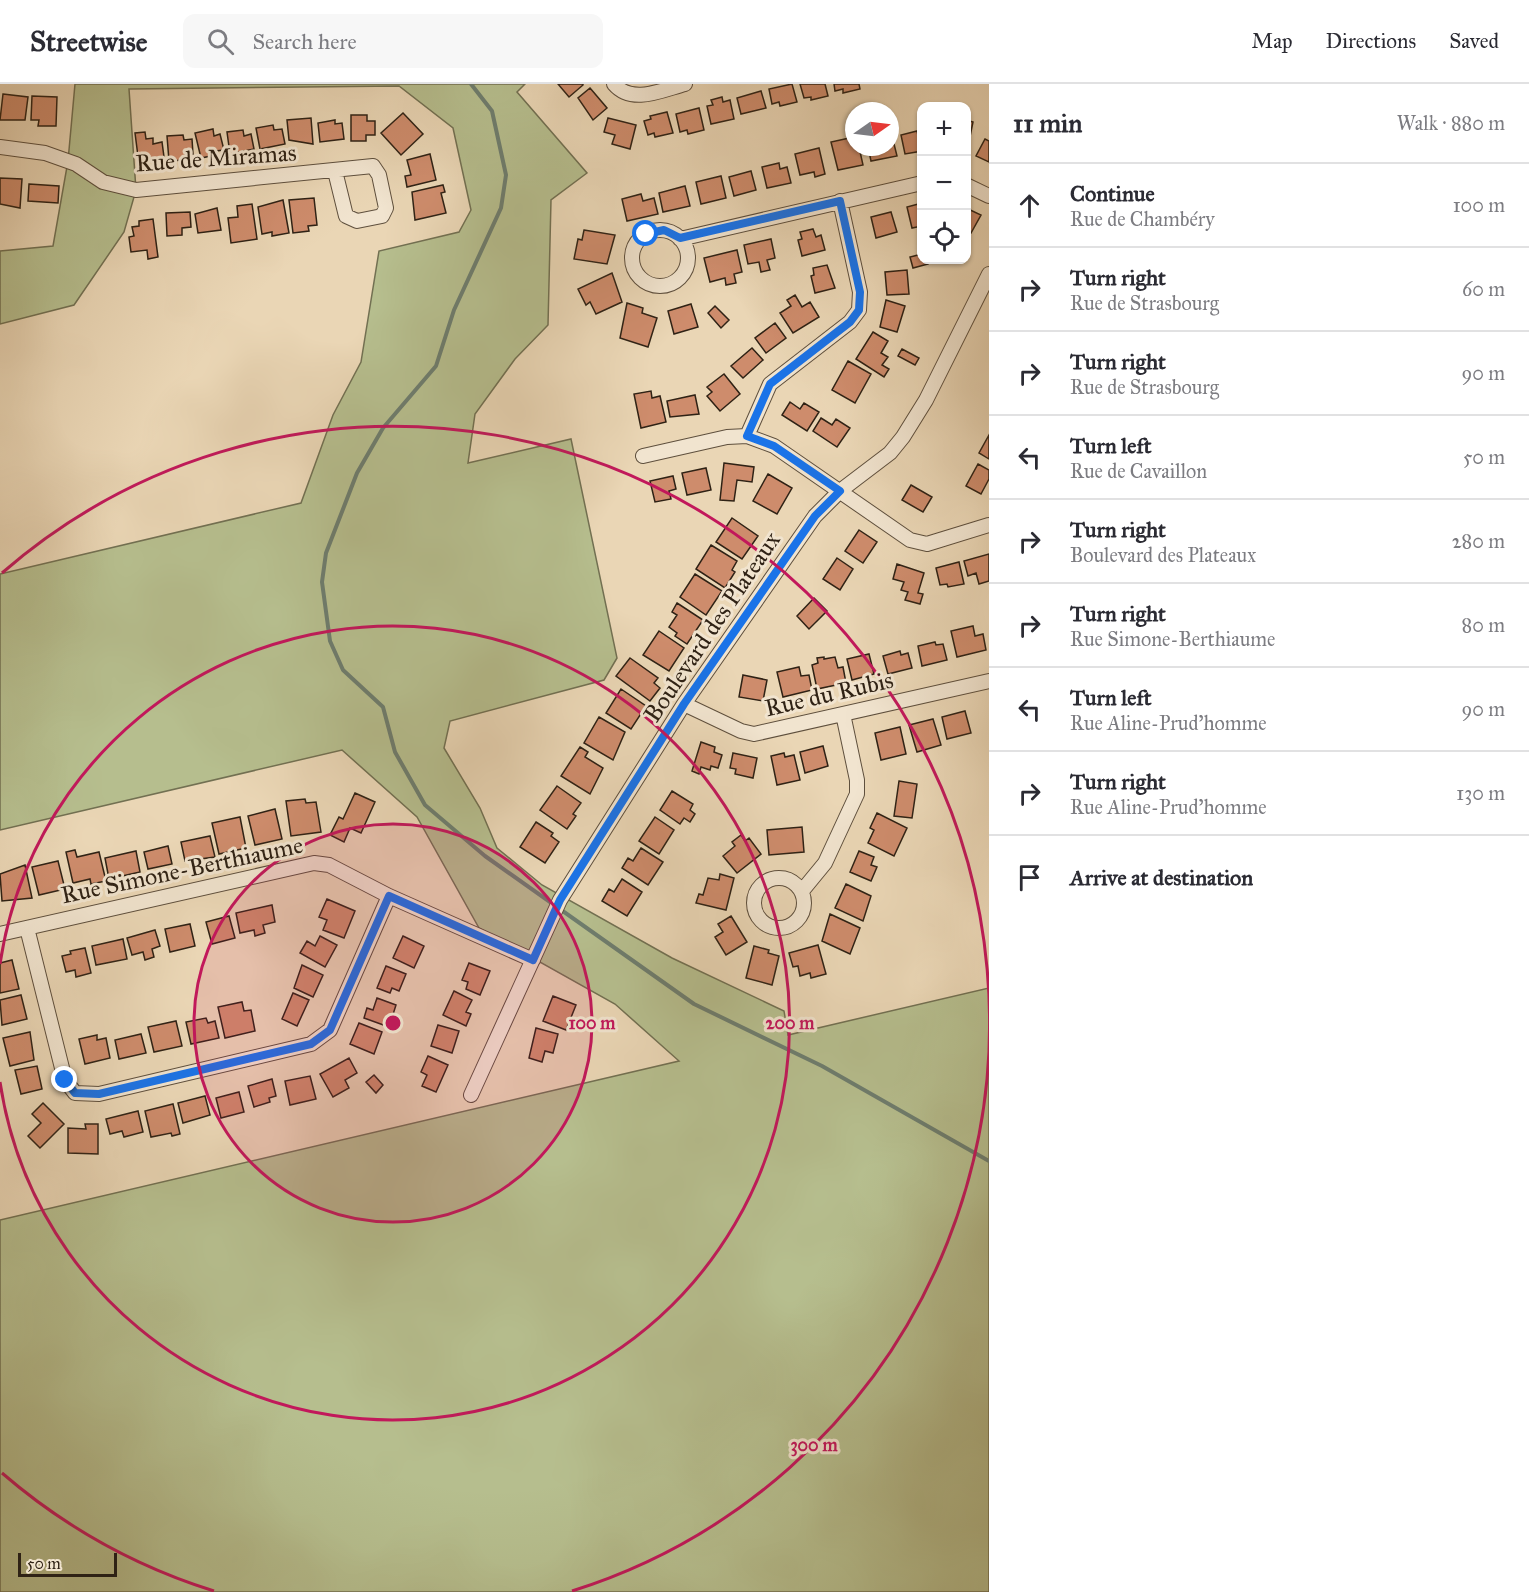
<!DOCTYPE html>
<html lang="en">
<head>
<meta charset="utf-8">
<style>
	body { margin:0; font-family:"IM FELL Great Primer",serif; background:#f7f7f7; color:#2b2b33 }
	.controls { position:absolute; right:18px; top:18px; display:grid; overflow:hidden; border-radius:12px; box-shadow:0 2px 4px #0004 }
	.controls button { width:54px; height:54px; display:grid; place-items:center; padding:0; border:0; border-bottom:2px solid #e1e1e2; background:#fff; color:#2b2b33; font:30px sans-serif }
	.compass { position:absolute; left:845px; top:18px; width:54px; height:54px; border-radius:50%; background:#fff; box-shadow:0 2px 4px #0004; rotate:76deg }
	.scale { position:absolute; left:18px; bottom:15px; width:99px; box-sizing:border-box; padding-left:6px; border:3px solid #2f2215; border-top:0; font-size:16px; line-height:21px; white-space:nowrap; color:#2f2215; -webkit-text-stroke:4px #f1e4cf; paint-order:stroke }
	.stop { position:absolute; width:18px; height:18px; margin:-14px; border:4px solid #1a73e8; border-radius:50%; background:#fff }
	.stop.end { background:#1a73e8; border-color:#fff; box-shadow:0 2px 6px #0008 }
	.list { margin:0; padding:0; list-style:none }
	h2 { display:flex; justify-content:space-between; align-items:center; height:78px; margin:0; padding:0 24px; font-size:26px }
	h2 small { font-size:20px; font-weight:400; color:#7c7c81 }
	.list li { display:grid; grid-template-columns:39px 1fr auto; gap:18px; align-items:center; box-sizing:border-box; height:84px; padding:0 24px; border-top:2px solid #e1e1e2 }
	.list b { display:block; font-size:22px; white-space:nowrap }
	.list p { margin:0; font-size:20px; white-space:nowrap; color:#7c7c81 }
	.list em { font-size:20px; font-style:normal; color:#7c7c81 }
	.icon { flex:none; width:33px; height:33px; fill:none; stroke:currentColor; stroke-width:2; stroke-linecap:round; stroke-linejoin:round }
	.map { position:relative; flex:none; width:989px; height:1508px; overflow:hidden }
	header { display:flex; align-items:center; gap:36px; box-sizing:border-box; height:84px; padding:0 30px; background:#fff; border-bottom:2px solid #e1e1e2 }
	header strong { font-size:28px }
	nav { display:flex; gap:33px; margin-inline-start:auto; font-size:21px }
	.search { width:420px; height:54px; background:#f7f7f7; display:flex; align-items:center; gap:15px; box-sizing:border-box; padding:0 21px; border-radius:12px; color:#7c7c81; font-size:22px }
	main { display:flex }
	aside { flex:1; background:#fff }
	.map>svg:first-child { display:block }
	.green { fill:#b6be8e; stroke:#727052; stroke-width:1.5 }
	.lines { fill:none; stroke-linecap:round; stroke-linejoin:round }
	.stream { stroke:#6e7d6e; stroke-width:4 }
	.building { fill:#ce8c6c; stroke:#2f2215; stroke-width:1.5 }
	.street-casing { stroke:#5e4f3d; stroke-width:16 }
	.street { stroke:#f1e4cf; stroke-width:14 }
	.route { stroke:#1a73e8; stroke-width:8 }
	.ring { fill:none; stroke:#c2185b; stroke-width:3 }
	.labels { text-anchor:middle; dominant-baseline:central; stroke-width:6; stroke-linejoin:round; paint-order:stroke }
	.street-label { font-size:24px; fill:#2f2215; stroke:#f1e4cf }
	.centre { fill:#c2185b; stroke:#f1e4cf; stroke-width:3 }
	.ring-label { font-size:18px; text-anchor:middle; font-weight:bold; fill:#c2185b; stroke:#f1e4cf; stroke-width:6; stroke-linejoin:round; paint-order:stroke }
</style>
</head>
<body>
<header>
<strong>Streetwise</strong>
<div class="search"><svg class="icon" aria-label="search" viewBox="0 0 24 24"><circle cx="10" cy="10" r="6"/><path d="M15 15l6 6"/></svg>Search here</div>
<nav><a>Map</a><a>Directions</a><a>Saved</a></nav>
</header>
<main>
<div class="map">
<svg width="989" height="1508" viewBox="0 0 989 1508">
	<rect width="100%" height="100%" fill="#ead6b5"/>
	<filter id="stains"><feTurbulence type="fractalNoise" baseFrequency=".00333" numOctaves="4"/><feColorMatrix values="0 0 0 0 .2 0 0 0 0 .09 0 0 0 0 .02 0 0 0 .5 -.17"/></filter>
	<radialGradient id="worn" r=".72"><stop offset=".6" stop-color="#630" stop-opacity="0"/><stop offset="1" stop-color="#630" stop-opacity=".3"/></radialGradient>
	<path class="green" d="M75,0H525L517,8L587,89L551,116L548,241L515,275L475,330L468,379L571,355L617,574L604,596L450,637L444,664L480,724L497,764L542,801L672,874L784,927L788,951L989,904V1508H0V1136L679,977L615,920L479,844L417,733L342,666L0,746V490L301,419L333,331L361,278L379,167L459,148L471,126L453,44L399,2L129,5L136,106L124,148L74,221L0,240V167L53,162L68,77Z"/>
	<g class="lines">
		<path class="stream" d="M471,0L492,27L506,91L501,124L454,226L436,282L383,344L357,389L326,469L322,498L330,557L343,586L383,623L395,668L425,721L485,772L694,920L822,982L989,1077"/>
	</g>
	<path class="building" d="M558,0H583V1L569,13Z
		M792,0L797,18L780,22L779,18L772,20L769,5Z
		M800,0H825L828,12L811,16V13L804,14Z
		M834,0H859L860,5L843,9V5L835,7Z
		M590,4L607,24L593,36L578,14Z
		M761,7L766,24L741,30L737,14Z
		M3,10L28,13L25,36H0Z
		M32,12L57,13L56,42H38L39,36H31Z
		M722,13L723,18L730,16L734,35L711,40L707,22L713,21L711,16Z
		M699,24L704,46L688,50L687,46L680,48L676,30Z
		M667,28L673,49L655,53L654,49L648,51L644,37L651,35L650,32Z
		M403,29L423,50L401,71L381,49Z
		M351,31H367V37H375V51H366V57H351Z
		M311,34L313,60L289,56L287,36Z
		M608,34L636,41L630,65L612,60L615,51L604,48Z
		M335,36V40L342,39L344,55L320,58L318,39Z
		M966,36L973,38L967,67L966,66Z
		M273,41L274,46L282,45L285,60L260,65L256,44Z
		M213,45L214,52L220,50L224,66L216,67V71L201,74L195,49Z
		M243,46L244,52L251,50L254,65L230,70L227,48Z
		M917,47L918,51L922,50V67L905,70L901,51Z
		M145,48L146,55L153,54V60L162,58L164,73L139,80L135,49Z
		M183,51L184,56L192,55L193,70L185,71V76L169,77L167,52Z
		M854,53V63H859L863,81L838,86L831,58Z
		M985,55L989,57V78L976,72Z
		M893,56L897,72L871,77L868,63H890V57Z
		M819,64L825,90L815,93L814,88L800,91L795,70Z
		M430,70L436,96L407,103L405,92L411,91L407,76Z
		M779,79L780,85L787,83L791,99L767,104L762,83Z
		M751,87L756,106L734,112L729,93Z
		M721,92L726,114L701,120L696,98Z
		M0,94L22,95L20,124L0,120Z
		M29,100L59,102L58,119L28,117Z
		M443,101L445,108L441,109L446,129L415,136L412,108Z
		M685,102L690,122L663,128L659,109Z
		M641,110L643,117L654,114L658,130L627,137L622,115Z
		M314,114L317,141L308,142L309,147L293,149L289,116Z
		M283,116L289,149L272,152V148L262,150L258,123Z
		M922,119V142L912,144L907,123Z
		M252,120L257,155L231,159L228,134L238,133L237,122Z
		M217,124L221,146L198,149L195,130Z
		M966,124L981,131L971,149L966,146Z
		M190,128L191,143L182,144V151L167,152L166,129Z
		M891,128L897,148L876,154L871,133Z
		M153,135L158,173L148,175L147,166L131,168L129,153L134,152L132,143L139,142V137Z
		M813,145L816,153L821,151L825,166L802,172L798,156L802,155L800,148Z
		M584,146L615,151L607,180L574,175L578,155L582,156Z
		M771,155L775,174L767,176L770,186L761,188L759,178L748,180L744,161Z
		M737,166L742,188L734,190L736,199L726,201L725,194L710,198L704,174Z
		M922,170V176H927L928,180L913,184L910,173Z
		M827,181L835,204L815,209L811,192L814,191L813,184Z
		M907,186L909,210L887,211L885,188Z
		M612,189L622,218L596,230L590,218L586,221L578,205Z
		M795,211L802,223L810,218L819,233L793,249L780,229L791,222L787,216Z
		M886,216L905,222L897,248L880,243Z
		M627,219L643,224L642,229L657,234L648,263L620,254Z
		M691,220L698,243L674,250L668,227Z
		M715,222L729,236L721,244L708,229Z
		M775,239L786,254L766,269L755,254Z
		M873,248L888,257L881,269L888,273L882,281L889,285L884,293L856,275Z
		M752,264L763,276L743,294L731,282Z
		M902,265L919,274L915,281L898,272Z
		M848,277L871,290L855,319L832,306Z
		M724,290L740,310L720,327L707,312L712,308L707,303Z
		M651,307L652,314L660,312L666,338L641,344L634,310Z
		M695,311L699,330L670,333L667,317Z
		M790,318L800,325L804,319L819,328L807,347L782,331Z
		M821,334L832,341L836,335L850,344L837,363L813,347Z
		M989,351V375L979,369Z
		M724,379L754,383L752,398L737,396L734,417L720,416Z
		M978,380L989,386V395L981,410L966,402Z
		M706,384L711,406L687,411L682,389Z
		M768,390L792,404L777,430L753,417Z
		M673,392L676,405L669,407L671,415L655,418L650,397Z
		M911,401L932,413L923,428L902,416Z
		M732,434L758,452L742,475L716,458Z
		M859,446L877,458L863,479L845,467Z
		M711,461L737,477L732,486L735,488L725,504L696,485Z
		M989,470V497L979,500L976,489L968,492L964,477Z
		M837,474L853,485L840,506L823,495Z
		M959,478L964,500L948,503L947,500L940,501L936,484Z
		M897,480L924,489L918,509L923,510L920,520L905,516L908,508L901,506L904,498L893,495Z
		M695,490L722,507L706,531L680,513Z
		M814,514L827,527L809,545L797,532Z
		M677,519L703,536L687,560L675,552L677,549L669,543L677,531L672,528Z
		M973,542L975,552L983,550L986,566L957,573L951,547Z
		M659,547L684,564L669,587L643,571Z
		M935,558L936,561L943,560L947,576L922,582L918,562Z
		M900,567L901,571L908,569L912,584L888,590L883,572Z
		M869,570L874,590L852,596L847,575Z
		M824,573V575L835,573L838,584L843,583L846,599L817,605L812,581L818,579L817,574Z
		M630,574L658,594L654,599L660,604L650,617L616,592Z
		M799,583L801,592L809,591L812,606L783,613L777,588Z
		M743,591L767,596L763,617L739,613Z
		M621,605L646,622L631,645L606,629Z
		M965,627L971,649L947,655L942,633Z
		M599,633L625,648L613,676L584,659Z
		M933,635L941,661L917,668L909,641Z
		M900,643L906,670L881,676L875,649Z
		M701,658L715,663L714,668L722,671L718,684L711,682L710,686L701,683L699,690L692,687Z
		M823,662L828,682L805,689L800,668Z
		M580,663L588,668L585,673L603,684L590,710L561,692Z
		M733,669L757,674L753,694L735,690L736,685L730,684Z
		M784,669L785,673L794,671L800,696L777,701L771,672Z
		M899,697L917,700L912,734L894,732Z
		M557,702L581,719L573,730L576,732L567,745L540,726Z
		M672,707L693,720L690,726L695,730L690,738L684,734L680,740L660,726Z
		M355,709L375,718L361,749L350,744L344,758L330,751L339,733L343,735Z
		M305,715L306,719L316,718L321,748L291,752L286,717Z
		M275,725L282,755L255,761L248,732Z
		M877,729L907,744L894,772L868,759L874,746L870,744Z
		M240,733L246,764L219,770L212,739Z
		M655,733L674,746L659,770L639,757Z
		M536,738L553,749L551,752L559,758L545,779L520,763Z
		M802,743L804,768L769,771L767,746Z
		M741,751L745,757L749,754L761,770L737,789L723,772L735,762L732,758Z
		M210,752L215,773L185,777L181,758Z
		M168,762L172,780L148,785L144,768Z
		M641,764L663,778L648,801L622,784L628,774L633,777Z
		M75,766L77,773L99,768L106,797L91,800L90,795L73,799L66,768Z
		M136,767L140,788L109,795L105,774Z
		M859,767L874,773L871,781L877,783L871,797L850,788Z
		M58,777L65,805L39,811L32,783Z
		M25,781L32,814L2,817L0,790Z
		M720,790L734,794L726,826L696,819L699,810L703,811L708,794L719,796Z
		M622,795L642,808L627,832L602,817L609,805L614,808Z
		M846,800L871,812L863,837L835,824Z
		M327,815L355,827L344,854L323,846L327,836L319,833Z
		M272,821L275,838L263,841L265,849L255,852L254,846L240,849L236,829Z
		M830,830L860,844L850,870L822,857Z
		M229,832L235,854L212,860L206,838Z
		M731,832L747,858L726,871L715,853L723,848L718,840Z
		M190,840L195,862L170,868L165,845Z
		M155,846L160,862L152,865L154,873L145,876L143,868L132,871L127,854Z
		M320,852L337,861L325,883L300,869L307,857L315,862Z
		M403,852L424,862L414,884L393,874Z
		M123,855L127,875L96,881L92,862Z
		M818,861L826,890L811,894L810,889L800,892L798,882L793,883L789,869Z
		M754,862L769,866L768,869L779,872L772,901L746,894Z
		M85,864L91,889L76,893L75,886L66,888L62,872L71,870L70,867Z
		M12,876L19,905L0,909V879Z
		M469,879L490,887L480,911L466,905L468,898L462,896Z
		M302,881L323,891L313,913L294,904Z
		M386,882L406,890L399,907L392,904L390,909L377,904Z
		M454,907L472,916L466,928L471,930L466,942L443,931Z
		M293,909L309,916L297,942L282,935Z
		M21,911L27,935L2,941L0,916Z
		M553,912L576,921L566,946L543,937Z
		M377,914L396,921L389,943L364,934L367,924L373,926Z
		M242,918L244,927L251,926L255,947L225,954L218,923Z
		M206,934L208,939L215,937L219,954L191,960L186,938Z
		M176,937L182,962L154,968L148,943Z
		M359,939L382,948L374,970L350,960Z
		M438,941L459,947L452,969L431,962Z
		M536,944L558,950L553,969L545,967L542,978L529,974Z
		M30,948L34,976L10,982L3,954Z
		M141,950L146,969L119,975L115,956Z
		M97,951V956L106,954L110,974L85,980L79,955Z
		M428,972L448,981L436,1008L422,1002L427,991L421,988Z
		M349,974L357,989L345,996L349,1004L333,1013L320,990Z
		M37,982L42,1005L21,1010L15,986Z
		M374,991L383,1001L376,1009L366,998Z
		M310,992L316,1015L290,1021L285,997Z
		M272,995L276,1012L269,1014L270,1018L254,1023L248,1002Z
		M239,1008L244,1028L221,1034L216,1014Z
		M205,1012L210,1031L183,1039L178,1019Z
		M43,1019L64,1040L40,1064L28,1052L41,1039L32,1030Z
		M173,1020L180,1050L172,1052L171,1049L151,1053L145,1027Z
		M138,1027L143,1048L124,1053L122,1047L110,1050L106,1035Z
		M85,1040H98V1070L68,1069V1044L86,1045Z"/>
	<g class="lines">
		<g class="street-casing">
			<path id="street" d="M614,0C632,21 662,6 685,0
				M0,63L45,69L76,80L103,98L136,106L373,82L379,91L386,124L382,132L357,137L346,132L335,87
				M966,101L989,112
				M632 174a28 28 0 1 1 56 0a28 28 0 1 1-56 0Z
				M680,155L922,99
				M747,352L770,300L850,238L859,226L860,208L840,117
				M643,372L727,353L747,352L774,362L910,456L927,460L989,441
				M684,620L741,647L754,650L989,597
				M754 819a25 25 0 1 1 50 0a25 25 0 1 1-50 0Z
				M802,807L825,779L857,710V696L843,630
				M27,844L65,996L75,1009L99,1010L311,960L330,946L389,812
				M0,850L314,779L329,781L389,812L533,876
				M471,1011L560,816L684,620L815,432L840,407L890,369L903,353L926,316L989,190"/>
		</g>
		<use href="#street" class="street"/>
	</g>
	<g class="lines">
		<path class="route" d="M65,996L75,1009L99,1010L311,960L330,946L389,812L533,876L560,816L684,620L815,432L840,407L774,362L747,352L770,300L850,238L859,226L860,208L840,117L680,154L664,146L646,150"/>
	</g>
	<circle cx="393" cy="939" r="199" fill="#c2185b" fill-opacity=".12"/>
	<g class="ring">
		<circle cx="393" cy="939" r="199"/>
		<path d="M0 880A397 397 0 1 1 0 998"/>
		<path d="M214 1507A596 596 0 0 1 2 1389M2 489A596 596 0 1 1 572 1507"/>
	</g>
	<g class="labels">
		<g class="street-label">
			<text transform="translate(216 74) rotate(-4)">Rue de Miramas</text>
			<text transform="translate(712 543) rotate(-56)">Boulevard des Plateaux</text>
			<text transform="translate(829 610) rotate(-13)">Rue du Rubis</text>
			<text transform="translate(182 786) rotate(-12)">Rue Simone-Berthiaume</text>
		</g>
	</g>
	<circle cx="393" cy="939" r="9" class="centre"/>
	<g class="ring-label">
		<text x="592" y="945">100 m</text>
		<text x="790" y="945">200 m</text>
		<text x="814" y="1367">300 m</text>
	</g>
	<rect width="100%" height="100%" filter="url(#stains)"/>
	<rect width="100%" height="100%" fill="url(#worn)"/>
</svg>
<div class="controls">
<button>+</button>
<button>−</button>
<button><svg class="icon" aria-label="locate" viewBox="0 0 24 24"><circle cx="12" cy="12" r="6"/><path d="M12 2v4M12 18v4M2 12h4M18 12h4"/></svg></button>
</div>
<svg class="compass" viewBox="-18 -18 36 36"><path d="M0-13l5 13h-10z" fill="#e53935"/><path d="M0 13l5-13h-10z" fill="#7c7c81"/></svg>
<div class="scale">50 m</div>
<div class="stop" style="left:646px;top:150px"></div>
<div class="stop end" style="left:65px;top:996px"></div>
</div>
<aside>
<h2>11 min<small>Walk · 880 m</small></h2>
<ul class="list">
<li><svg class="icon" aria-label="ahead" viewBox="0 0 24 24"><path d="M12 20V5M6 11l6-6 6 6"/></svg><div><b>Continue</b><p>Rue de Chambéry</p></div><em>100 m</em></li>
<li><svg class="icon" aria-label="right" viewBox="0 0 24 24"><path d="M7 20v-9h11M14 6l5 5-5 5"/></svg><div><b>Turn right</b><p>Rue de Strasbourg</p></div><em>60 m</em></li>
<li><svg class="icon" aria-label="right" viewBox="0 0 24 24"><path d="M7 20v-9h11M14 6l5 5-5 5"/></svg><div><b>Turn right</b><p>Rue de Strasbourg</p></div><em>90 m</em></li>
<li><svg class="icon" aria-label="left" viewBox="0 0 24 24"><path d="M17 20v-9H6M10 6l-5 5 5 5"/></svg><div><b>Turn left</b><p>Rue de Cavaillon</p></div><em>50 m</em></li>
<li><svg class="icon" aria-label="right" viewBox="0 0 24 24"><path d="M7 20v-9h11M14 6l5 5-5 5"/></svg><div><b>Turn right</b><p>Boulevard des Plateaux</p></div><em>280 m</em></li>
<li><svg class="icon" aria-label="right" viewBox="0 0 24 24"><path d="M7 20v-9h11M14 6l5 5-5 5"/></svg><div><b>Turn right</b><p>Rue Simone-Berthiaume</p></div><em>80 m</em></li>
<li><svg class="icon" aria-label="left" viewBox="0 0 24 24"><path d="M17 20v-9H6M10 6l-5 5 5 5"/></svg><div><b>Turn left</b><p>Rue Aline-Prud'homme</p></div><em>90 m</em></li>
<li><svg class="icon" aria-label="right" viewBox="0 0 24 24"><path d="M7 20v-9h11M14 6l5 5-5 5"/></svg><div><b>Turn right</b><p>Rue Aline-Prud'homme</p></div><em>130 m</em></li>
<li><svg class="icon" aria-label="arrive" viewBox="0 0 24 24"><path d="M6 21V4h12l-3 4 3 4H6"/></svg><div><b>Arrive at destination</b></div></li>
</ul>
</aside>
</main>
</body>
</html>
